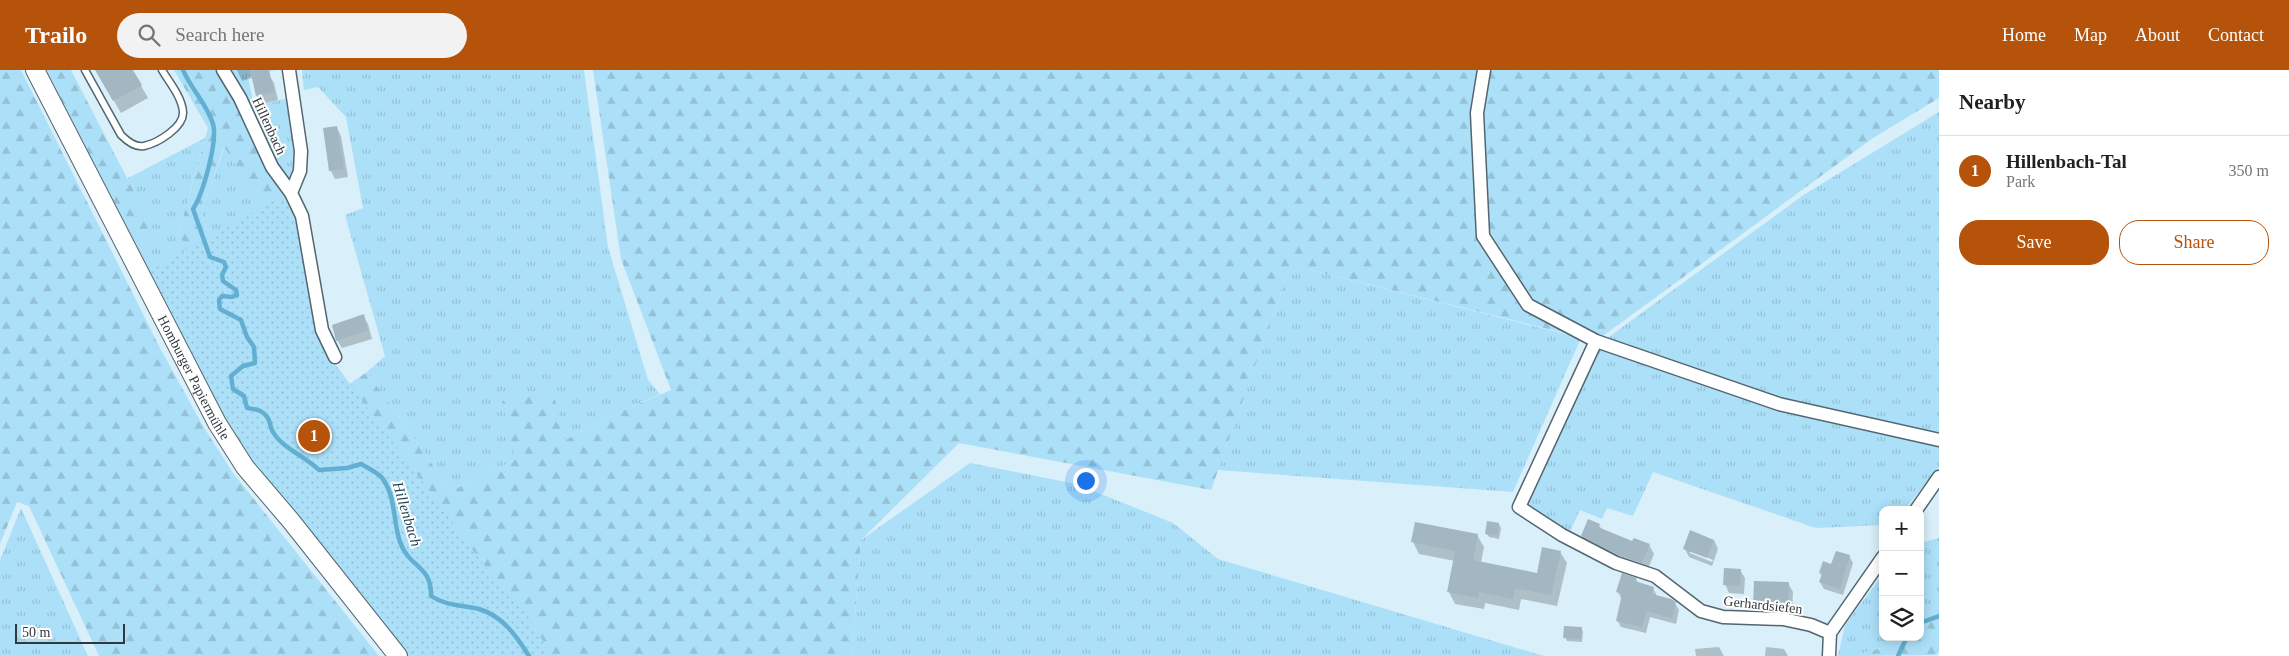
<!DOCTYPE html>
<html lang="en">
<head>
<meta charset="utf-8">
<style>
	body { margin:0; font-family:"Times New Roman",serif; background:#f2f2f2; color:#202124 }
	.controls { position:absolute; right:15px; bottom:15px; display:grid; overflow:hidden; border-radius:10px; box-shadow:0 2px 12px #0003 }
	.controls button { width:45px; height:45px; display:grid; place-items:center; padding:0; border:0; border-bottom:1px solid #e0e0e0; background:#fff; color:#202124; font:25px sans-serif }
	.scale { position:absolute; left:15px; bottom:12px; width:110px; box-sizing:border-box; padding-left:5px; border:2px solid #31393d; border-top:0; font-size:14px; line-height:18px; white-space:nowrap; color:#31393d; -webkit-text-stroke:4px #fff; paint-order:stroke }
	.you { position:absolute; left:1085px; top:410px; width:18px; height:18px; margin:-12px; border:4px solid #fff; border-radius:50%; background:#1a73e8; box-shadow:0 0 0 8px #1a73e833 }
	.badge { display:grid; place-items:center; width:32px; height:32px; border-radius:50%; background:#b45309; color:#fff; font-size:16px; font-weight:700 }
	.pin { position:absolute; translate:-50% -50%; border:2px solid #fff; box-shadow:0 1px 5px #0006 }
	.list { margin:0; padding:0; list-style:none }
	h2 { display:flex; justify-content:space-between; align-items:center; height:65px; margin:0; padding:0 20px; font-size:21px }
	h2 small { font-size:16px; font-weight:400; color:#757577 }
	.list li { display:grid; grid-template-columns:32px 1fr auto; gap:15px; align-items:center; box-sizing:border-box; height:70px; padding:0 20px; border-top:1px solid #e0e0e0 }
	.list b { display:block; font-size:19px; white-space:nowrap }
	.list p { margin:0; font-size:16px; white-space:nowrap; color:#757577 }
	.list em { font-size:16px; font-style:normal; color:#757577 }
	.actions { display:flex; gap:10px; padding:15px 20px }
	.actions a { flex:1; padding:11px 0; border:1px solid #b45309; border-radius:20px; text-align:center; font-size:18px; color:#b45309 }
	.actions .main { background:#b45309; color:#fff }
	.icon { flex:none; width:28px; height:28px; fill:none; stroke:currentColor; stroke-width:2; stroke-linecap:round; stroke-linejoin:round }
	.map { position:relative; flex:none; width:1939px; height:586px; overflow:hidden }
	header { display:flex; align-items:center; gap:30px; box-sizing:border-box; height:70px; padding:0 25px; background:#b45309; color:#fff }
	header strong { font-size:24px }
	nav { display:flex; gap:28px; margin-inline-start:auto; font-size:18px }
	.search { width:350px; height:45px; background:#f2f2f2; display:flex; align-items:center; gap:12px; box-sizing:border-box; padding:0 18px; border-radius:28px; color:#757577; font-size:19px }
	main { display:flex }
	aside { flex:1; background:#fff }
	.map>svg:first-child { display:block }
	.grass { fill:url(#grass-tufts) }
	.forest { fill:url(#forest-firs) }
	.park { fill:url(#park-dots) }
	.shadow { fill:#0003; fill-rule:evenodd }
	.lines { fill:none; stroke-linecap:round; stroke-linejoin:round }
	.stream { stroke:#62afd2; stroke-width:4.5 }
	.building { fill:#a3b7c2 }
	.service-casing { stroke:#53666f; stroke-width:9 }
	.minor-casing { stroke:#53666f; stroke-width:15 }
	.secondary-casing { stroke:#53666f; stroke-width:20 }
	.service { stroke:#fff; stroke-width:6 }
	.minor { stroke:#fff; stroke-width:12 }
	.secondary { stroke:#fff; stroke-width:18 }
	.labels { text-anchor:middle; dominant-baseline:central; stroke-width:4; stroke-linejoin:round; paint-order:stroke }
	.street-label { font-size:14px; fill:#31393d; stroke:#fff }
	.water-label { font-size:15px; font-style:italic; fill:#1b3e4e; stroke:#fff }
</style>
</head>
<body>
<header>
<strong>Trailo</strong>
<div class="search"><svg class="icon" aria-label="search" viewBox="0 0 24 24"><circle cx="10" cy="10" r="6"/><path d="M15 15l6 6"/></svg>Search here</div>
<nav><a>Home</a><a>Map</a><a>About</a><a>Contact</a></nav>
</header>
<main>
<div class="map">
<svg width="1939" height="586" viewBox="0 0 1939 586">
	<defs>
		<pattern id="grass-tufts" width="24" height="20" patternUnits="userSpaceOnUse" patternTransform="scale(1.25)"><rect width="24" height="20" fill="#ace0f8"/><path d="M3 7l-1-3M5 7V3M7 7l1-3M15 17l-1-3M17 17v-4M19 17l1-3" fill="none" stroke="#94c1d6"/></pattern>
		<pattern id="forest-firs" width="22" height="20" patternUnits="userSpaceOnUse" patternTransform="scale(1.25)"><rect width="22" height="20" fill="#ace0f8"/><path d="M5 1l3.5 6h-7zM16 11l3.5 6h-7z" fill="#94c1d6"/></pattern>
		<pattern id="park-dots" width="8" height="8" patternUnits="userSpaceOnUse" patternTransform="scale(1.25)"><rect width="8" height="8" fill="#ace0f8"/><path d="M2 2h.1M6 6h.1" fill="none" stroke="#94c1d6" stroke-width="1.8" stroke-linecap="round"/></pattern>
	</defs>
	<rect width="100%" height="100%" fill="#d9eff9"/>
	<path class="grass" d="M228,0H276L248,7L254,36L289,28L296,100L288,111L274,96Z
		M302,0H584L608,177L648,310L660,324L622,341L565,370L515,390L451,421L367,302L385,286L345,145L363,138L346,47L318,17L304,20Z
		M1939,42V365L1778,329L1606,269L1805,124Z
		M205,68L178,165L222,202L201,143L225,75L268,150L181,265L134,178L128,108Z
		M1291,195L1581,268L1513,422L1218,400Z
		M1599,279L1779,339L1939,375V397L1904,440H1883V455L1816,458L1653,402L1633,446L1607,438L1602,449L1580,440L1570,462L1522,434Z
		M970,393L1076,414L1173,453L1218,489L1544,586H852L861,470Z
		M21,438L88,586H0V490Z
		M1939,468V532L1920,552V473Z
		M1883,504V567H1905L1900,572L1854,586H1838L1845,555Z"/>
	<path class="forest" d="M0,0H21L160,278L203,356L233,403L379,586H99L29,436L17,432L0,474Z
		M45,0H71L156,164L134,178Z
		M174,0H216C246,48 277,99 298,152L268,150L224,76L201,143L222,202L214,205L178,165L208,58Z
		M593,0H1939V28L1873,68L1596,271L1291,195L1211,420L959,373L861,470L852,586H405L250,396L223,352L181,265L348,315L367,302L451,421L515,390L502,331L553,322L565,370L622,341L671,320L621,189Z
		M1939,532V582L1936,585L1854,586L1900,572L1905,567H1920V552Z"/>
	<path class="park" d="M290,122L319,248L333,291L484,495L520,533L552,586H405L273,417L199,308L147,202Z"/>
	<path class="shadow" d="M96,0H132L148,28L121,43Z
		M237,0H250L252,8L242,11Z
		M269,5L274,13L278,30L262,34L257,26Z
		M337,58L341,66L348,107L335,109L331,101L324,60Z
		M363,246L368,254L372,269L342,278L337,270Z
		M1499,454L1501,458L1499,469L1489,467L1486,463Z
		M1599,455L1602,460L1633,473L1649,475L1654,484L1647,501L1587,474L1582,466Z
		M1477,465L1484,477L1481,493L1538,504L1560,482L1567,493L1557,536L1521,529L1519,540L1485,533L1484,539L1455,534L1449,522L1455,491L1419,484L1413,472Z
		M1714,470L1718,479L1712,496L1689,487L1685,479ZM1690,480L1713,490L1712,492L1690,483Z
		M1849,486L1853,493L1843,525L1824,519L1820,512L1822,506L1820,503Z
		M1740,500L1745,508L1744,524L1729,523L1725,514Z
		M1636,509L1638,513L1653,518L1657,526L1675,533L1679,540L1676,554L1650,547L1646,563L1621,557L1617,550L1622,530L1618,522Z
		M1788,513L1793,522L1792,540L1774,539L1773,547L1759,546L1755,538Z
		M1581,558L1583,562L1582,572L1567,571L1565,567Z
		M1719,577L1724,586H1696L1695,579Z
		M1766,577L1784,579L1788,586H1765Z"/>
	<g class="lines">
		<path class="stream" d="M183,0C191,19 207,34 213,54C218,71 203,124 193,139L210,187L224,192L226,197L222,205L223,211L236,220L237,225L232,227L222,226L219,230L220,239L241,250L247,267L254,277L255,293L243,296L231,306L233,319L244,326L247,338C252,339 258,339 262,342C272,349 268,354 273,362C282,378 306,387 319,400L347,398L361,394C368,398 379,403 383,409C396,428 393,452 400,472C409,498 432,495 431,526C446,536 462,535 479,539C503,546 517,567 529,586
			M1920,553L1939,546
			M1898,586L1907,567"/>
	</g>
	<path class="building" d="M95,0H133L142,15L113,31Z
		M250,0H269L274,22L256,26Z
		M337,56L344,99L329,101L323,58Z
		M364,244L368,260L336,271L332,255Z
		M1588,449L1600,454L1598,457L1632,471L1634,468L1650,474L1642,493L1619,485L1581,466Z
		M1487,451L1499,453L1498,465L1485,464Z
		M1415,452L1478,464L1473,490L1537,503L1542,477L1561,481L1551,525L1515,518L1513,529L1479,522L1478,528L1447,522L1455,481L1411,472Z
		M1690,460L1714,470L1707,488L1683,479Z
		M1836,481L1850,485L1840,519L1819,512L1822,504L1819,503L1823,491L1831,494Z
		M1724,498L1741,499L1740,516L1723,515Z
		M1622,503L1637,508L1635,511L1654,517L1652,524L1671,529L1676,532L1672,548L1646,541L1642,557L1616,551L1622,524L1616,522Z
		M1754,511L1789,512L1788,532L1770,531L1769,539L1753,538Z
		M1564,556L1582,557L1581,569L1563,568Z"/>
	<g class="lines">
		<g class="service-casing">
			<path id="service" d="M85,0L121,65C127,71 135,78 144,76C158,73 184,57 183,42C182,27 169,12 162,0"/>
		</g>
		<g class="minor-casing">
			<path id="minor" d="M223,0L240,28L272,97L291,123L302,146L322,260L335,287
				M289,0L301,81L300,101L291,123
				M1484,0L1477,43L1483,166L1528,235L1596,271L1779,334L1939,370
				M1596,271L1519,437L1562,465L1616,493L1655,506L1701,541L1723,547L1783,549L1811,555L1830,563
				M1916,440L1939,407
				M1829,586L1830,563L1883,487"/>
		</g>
		<g class="secondary-casing">
			<g id="secondary">
				<path id="s1" d="M35,0L217,353L245,397L291,451L398,586"/>
			</g>
		</g>
		<use href="#service" class="service"/>
		<use href="#minor" class="minor"/>
		<use href="#secondary" class="secondary"/>
	</g>
	<g class="labels">
		<g class="street-label">
			<text transform="translate(269 56) rotate(65)">Hillenbach</text>
			<text stroke="none"><textPath href="#s1" startOffset="346">Homburger Papiermühle</textPath></text>
			<text transform="translate(1763 535) rotate(6)">Gerhardsiefen</text>
		</g>
		<g class="water-label">
			<text transform="translate(407 444) rotate(73)">Hillenbach</text>
		</g>
	</g>
</svg>
<div class="controls">
<button>+</button>
<button>−</button>
<button><svg class="icon" aria-label="layers" viewBox="0 0 24 24"><path d="M12 4l9 5-9 5-9-5zM3 14l9 5 9-5"/></svg></button>
</div>
<div class="scale">50 m</div>
<div class="you"></div>
<div class="pin badge" style="left:314px;top:366px">1</div>
</div>
<aside>
<h2>Nearby<small></small></h2>
<ul class="list">
<li><span class="badge">1</span><div><b>Hillenbach-Tal</b><p>Park</p></div><em>350 m</em></li>
</ul>
<div class="actions"><a class="main">Save</a><a>Share</a></div>
</aside>
</main>
</body>
</html>
